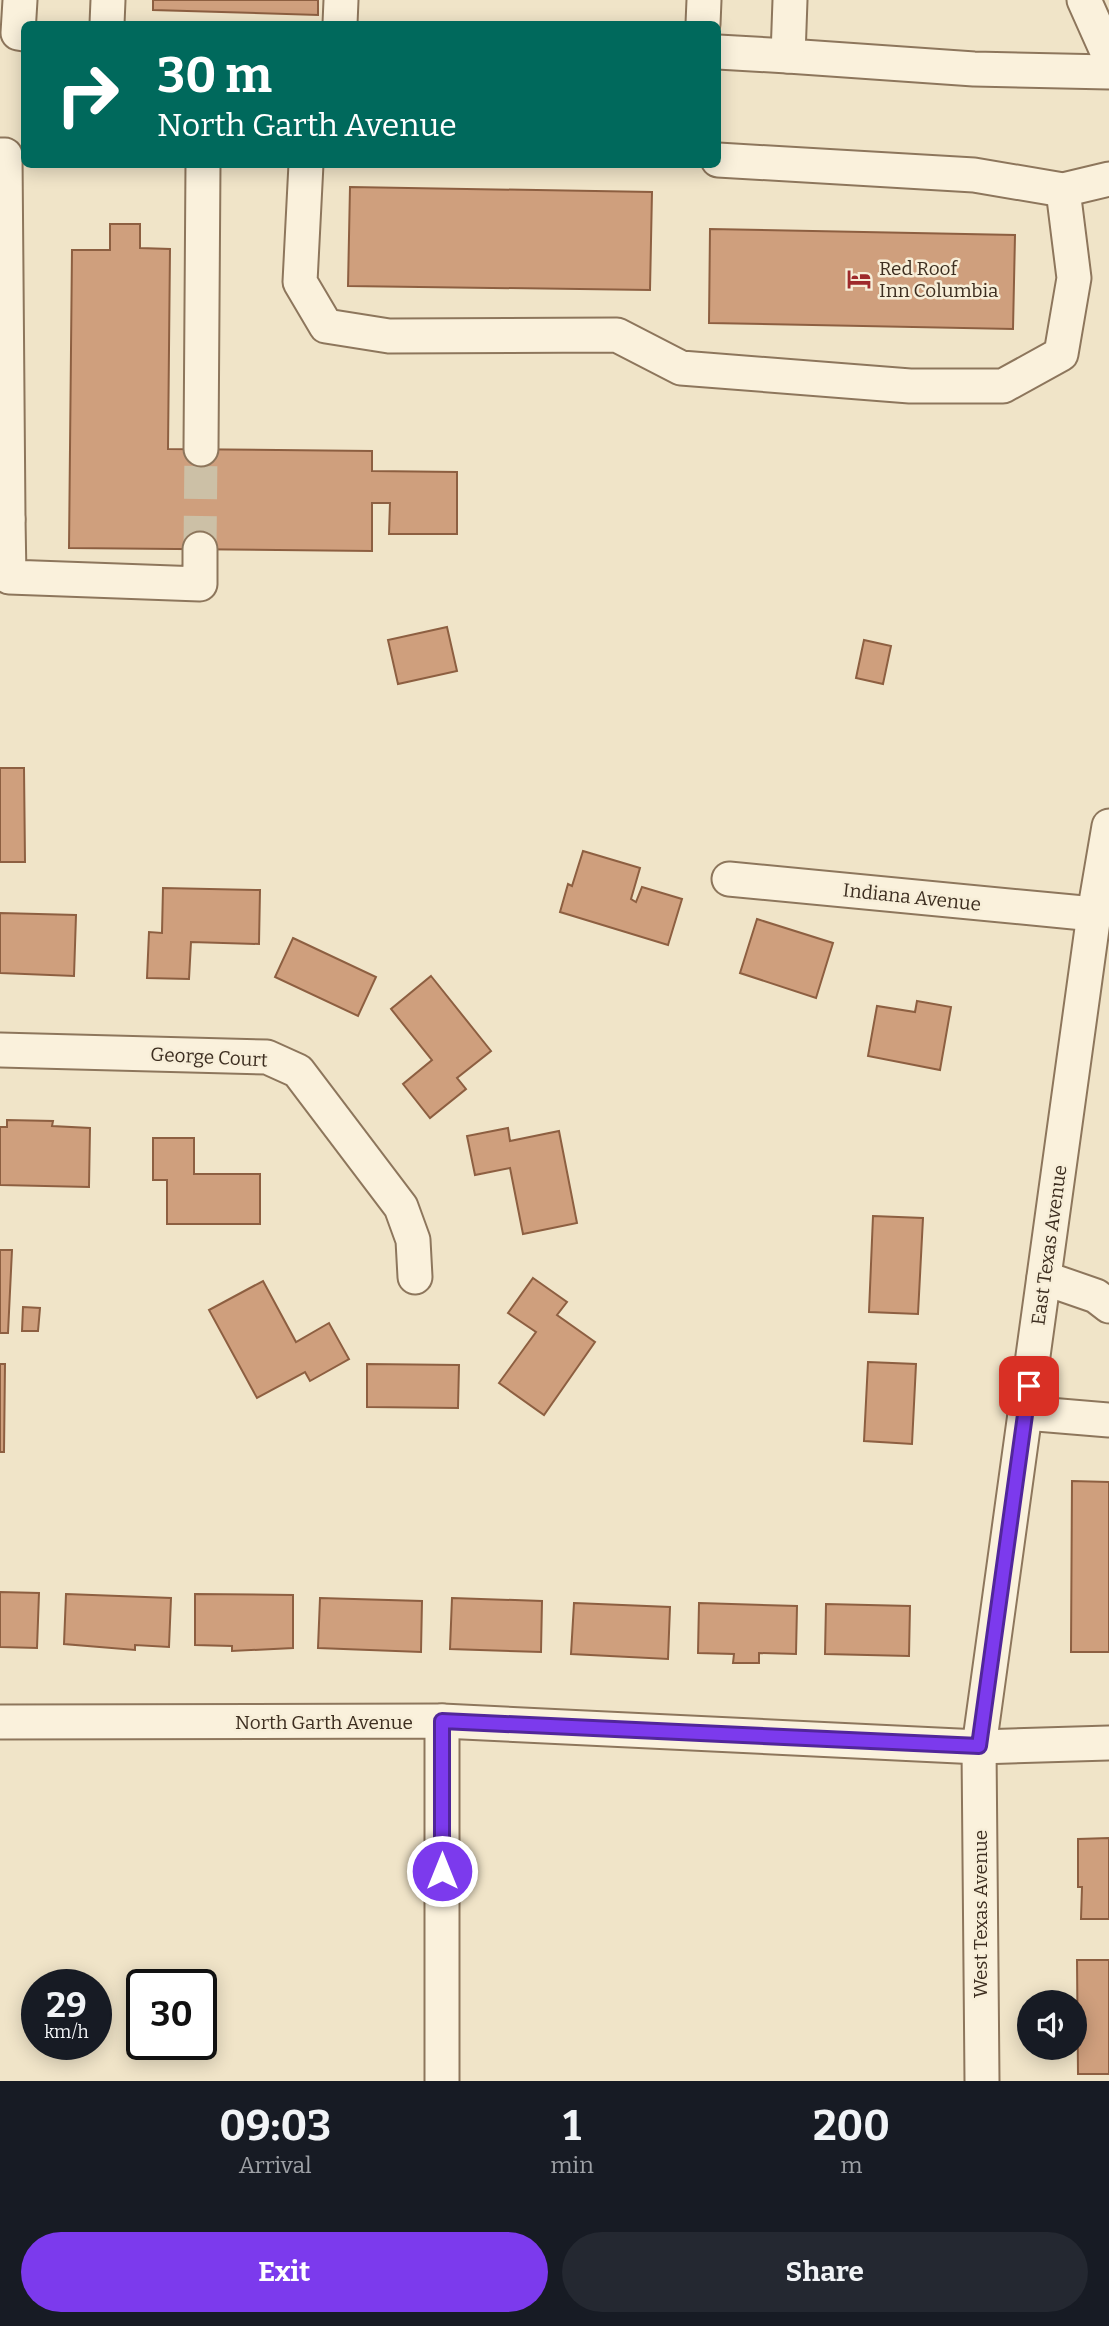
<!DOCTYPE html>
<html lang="en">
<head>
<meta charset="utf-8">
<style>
  body { margin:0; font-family:Bitter,serif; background:#242831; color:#f1f3f6; height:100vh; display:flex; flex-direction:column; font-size:26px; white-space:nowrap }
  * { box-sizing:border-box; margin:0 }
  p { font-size:23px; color:#9ea1a6 }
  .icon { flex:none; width:38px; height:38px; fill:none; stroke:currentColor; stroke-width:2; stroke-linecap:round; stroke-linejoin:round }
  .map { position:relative; height:2081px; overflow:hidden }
  .panel { display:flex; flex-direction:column; background:#171b24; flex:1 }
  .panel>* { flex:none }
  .hud { position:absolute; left:21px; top:21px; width:700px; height:147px; border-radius:10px; box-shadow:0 4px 18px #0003; background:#00695c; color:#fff; overflow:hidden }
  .controls { position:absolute; left:1017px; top:1990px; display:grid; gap:14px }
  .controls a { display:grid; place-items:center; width:70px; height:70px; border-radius:50%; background:#171b24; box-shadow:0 4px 18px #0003; font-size:35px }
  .speed { position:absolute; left:21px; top:1969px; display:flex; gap:14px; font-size:35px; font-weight:700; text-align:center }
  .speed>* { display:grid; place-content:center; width:91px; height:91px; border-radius:50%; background:#171b24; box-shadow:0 4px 18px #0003; line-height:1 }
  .speed small { font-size:18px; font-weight:400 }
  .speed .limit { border:4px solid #111; border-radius:10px; background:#fff; color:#111 }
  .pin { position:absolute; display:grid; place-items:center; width:60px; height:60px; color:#fff; margin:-30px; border-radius:14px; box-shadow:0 4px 10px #0006 }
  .me { position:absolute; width:77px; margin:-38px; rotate:0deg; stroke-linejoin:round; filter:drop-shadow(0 0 5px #0008) }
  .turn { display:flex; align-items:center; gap:24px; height:147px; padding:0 21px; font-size:32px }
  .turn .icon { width:91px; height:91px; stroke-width:2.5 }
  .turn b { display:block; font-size:49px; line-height:60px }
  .eta { display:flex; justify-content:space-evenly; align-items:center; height:119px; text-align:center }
  .eta b { font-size:42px; font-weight:700; line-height:49px }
  .action { display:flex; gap:14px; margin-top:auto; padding:14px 21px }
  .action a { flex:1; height:80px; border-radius:42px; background:#7c3aed; color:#fff; font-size:28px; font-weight:700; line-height:80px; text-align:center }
  .action a+a { background:#242831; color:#f1f3f6 }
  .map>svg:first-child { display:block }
  .building { fill:#cf9f7d; stroke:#8d5f41; stroke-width:2 }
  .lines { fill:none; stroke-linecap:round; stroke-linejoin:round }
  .minor-tunnel { stroke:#ccc0a6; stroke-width:33; stroke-dasharray:33 17; stroke-linecap:butt }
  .minor-casing { stroke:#8d765c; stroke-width:37 }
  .minor { stroke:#faf1dc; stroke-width:33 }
  .route-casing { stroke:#51269a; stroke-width:18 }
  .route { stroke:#7c3aed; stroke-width:12 }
  .labels { text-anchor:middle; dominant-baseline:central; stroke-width:5; stroke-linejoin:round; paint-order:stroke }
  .poi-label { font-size:19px; fill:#3d2e20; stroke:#f7eed8; text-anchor:start }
  .street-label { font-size:19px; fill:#3d2e20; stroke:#f7eed8 }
</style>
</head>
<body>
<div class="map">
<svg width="1109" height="2081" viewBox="0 0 1109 2081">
  <rect width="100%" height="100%" fill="#f0e4c8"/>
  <g class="building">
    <path d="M153 0H318V15L153 10Z"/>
    <path d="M350 187 652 192 650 290 348 286Z"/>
    <path d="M110 224H140V248L170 249 168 449 372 451V471L457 472V534H389L390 503H372V551L69 548 72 250H110Z"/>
    <path d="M710 229 1015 235 1013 329 709 323Z"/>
    <path d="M447 627 457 671 398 684 388 640Z"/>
    <path d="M864 640 891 646 883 684 856 678Z"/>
    <path d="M0 768H24L25 862H0Z"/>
    <path d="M583 851 640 868 631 899 636 902 642 887 682 899 668 945 560 912 568 884 572 886Z"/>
    <path d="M163 888 260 890 259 944 191 942 189 979 147 978 149 932 162 933Z"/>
    <path d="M0 913 76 915 74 976 0 973Z"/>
    <path d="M757 919 833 943 816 998 740 973Z"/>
    <path d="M293 938 376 977 358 1016 275 977Z"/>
    <path d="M431 976 491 1051 457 1078 466 1089 430 1118 403 1084 432 1060 391 1009Z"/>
    <path d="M917 1001 951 1007 940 1070 868 1056 877 1006 915 1012Z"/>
    <path d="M7 1120 53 1121 52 1126 90 1128 89 1187 0 1185V1127H7Z"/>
    <path d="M508 1128 510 1141 559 1131 577 1223 523 1234 510 1168 475 1175 467 1136Z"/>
    <path d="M153 1138H194V1174H260V1224H167V1180H153Z"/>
    <path d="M873 1216 923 1218 918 1314 869 1312Z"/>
    <path d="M0 1250H12L8 1333H0Z"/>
    <path d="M533 1278 567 1302 557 1315 595 1342 544 1415 499 1383 536 1332 508 1313Z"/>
    <path d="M263 1281 296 1342 329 1323 349 1359 310 1381 305 1372 257 1398 209 1310Z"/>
    <path d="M23 1307 40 1308 38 1331H22Z"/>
    <path d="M868 1362 916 1364 912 1444 864 1441Z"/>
    <path d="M0 1364H5L4 1452H0Z"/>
    <path d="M367 1364 459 1365 458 1408 367 1407Z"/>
    <path d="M1072 1481 1109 1482V1652H1071Z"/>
    <path d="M0 1592 39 1593 37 1648 0 1647Z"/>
    <path d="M66 1594 171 1598 169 1647 135 1645V1650L64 1644Z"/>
    <path d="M195 1594 293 1595V1648L232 1651V1646L195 1645Z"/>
    <path d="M320 1598 422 1601 421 1652 318 1648Z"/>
    <path d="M452 1598 542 1601 541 1652 450 1649Z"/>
    <path d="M574 1603 670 1607 668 1659 571 1654Z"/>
    <path d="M699 1603 797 1606 796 1654 759 1653V1663H733L734 1654 698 1653Z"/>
    <path d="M826 1604 910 1606 909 1656 825 1654Z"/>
    <path d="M1109 1838V1919H1081L1082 1887H1078V1839Z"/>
    <path d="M1077 1960H1109V2074H1078Z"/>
  </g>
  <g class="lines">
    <path class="minor-tunnel" d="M200 549 201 449"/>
    <g class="minor-casing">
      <g id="minor">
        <path d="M20 0 18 33 24 34"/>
        <path d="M790 0 788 56 974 69 1109 72"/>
        <path d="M1084 0 1109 56"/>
        <path d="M107 24 108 0"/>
        <path d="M340 24 341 0"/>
        <path d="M703 24 704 0"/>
        <path d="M718 52 788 56"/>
        <path d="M0 155H5L8 519H0"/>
        <path d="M718 160 974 175 1063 190 1109 179"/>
        <path d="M306 164 300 282 326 326 389 336 617 335 681 368 910 386H1003L1061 354 1074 278 1063 190"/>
        <path d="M201 449 203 164"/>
        <path d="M8 519 9 577 200 584V549"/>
        <path d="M729 879 1094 914"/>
        <path d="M0 1050 267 1057 298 1071 401 1207 413 1240 415 1277"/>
        <path d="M1044 1278 1096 1296 1109 1306"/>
        <path d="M1025 1413 1109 1420"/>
        <path d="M442 1721V2081"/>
        <path d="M0 1722 442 1721 979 1747 1109 1743"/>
        <path d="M982 2081 979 1747 1094 914 1109 826"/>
      </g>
    </g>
    <use href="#minor" class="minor"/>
  </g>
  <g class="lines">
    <g class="route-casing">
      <path id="route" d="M442 1871V1721L979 1746 1029 1386"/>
    </g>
    <use href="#route" class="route"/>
  </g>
  <defs>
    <g id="hotel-bare" transform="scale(1.89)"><path d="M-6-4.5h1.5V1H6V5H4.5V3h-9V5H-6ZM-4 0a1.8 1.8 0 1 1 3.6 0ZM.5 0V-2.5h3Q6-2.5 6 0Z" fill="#9e2a2b" stroke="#f7eed8" stroke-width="2.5" paint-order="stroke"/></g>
  </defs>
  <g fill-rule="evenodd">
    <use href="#hotel-bare" x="859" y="279"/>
  </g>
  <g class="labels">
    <g class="poi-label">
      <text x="879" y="268">Red Roof<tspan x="879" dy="22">Inn Columbia</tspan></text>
    </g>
    <g class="street-label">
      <text transform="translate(912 897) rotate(6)">Indiana Avenue</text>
      <text transform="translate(209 1057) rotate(3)">George Court</text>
      <text transform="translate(1049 1245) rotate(-82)">East Texas Avenue</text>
      <text x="324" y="1722">North Garth Avenue</text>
      <text transform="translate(980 1914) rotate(-90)">West Texas Avenue</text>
    </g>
  </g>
</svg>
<div class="controls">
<a><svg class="icon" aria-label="sound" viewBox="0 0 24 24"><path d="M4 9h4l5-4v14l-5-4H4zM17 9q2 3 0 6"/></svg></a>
</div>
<div class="speed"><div>29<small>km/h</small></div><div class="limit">30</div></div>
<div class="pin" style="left:1029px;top:1386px;background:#d93025"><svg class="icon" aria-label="arrive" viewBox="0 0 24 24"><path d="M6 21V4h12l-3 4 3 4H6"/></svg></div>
<svg class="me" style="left:442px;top:1871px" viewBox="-20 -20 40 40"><circle r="17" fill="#7c3aed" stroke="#fff" stroke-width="3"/><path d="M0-11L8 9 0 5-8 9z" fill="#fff"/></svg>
<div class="hud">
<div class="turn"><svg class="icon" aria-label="right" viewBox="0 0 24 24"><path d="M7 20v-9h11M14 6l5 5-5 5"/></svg><div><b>30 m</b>North Garth Avenue</div></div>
</div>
</div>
<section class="panel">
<div class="eta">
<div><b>09:03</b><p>Arrival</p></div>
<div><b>1</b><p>min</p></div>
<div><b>200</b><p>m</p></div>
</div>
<div class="action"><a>Exit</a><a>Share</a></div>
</section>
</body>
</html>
